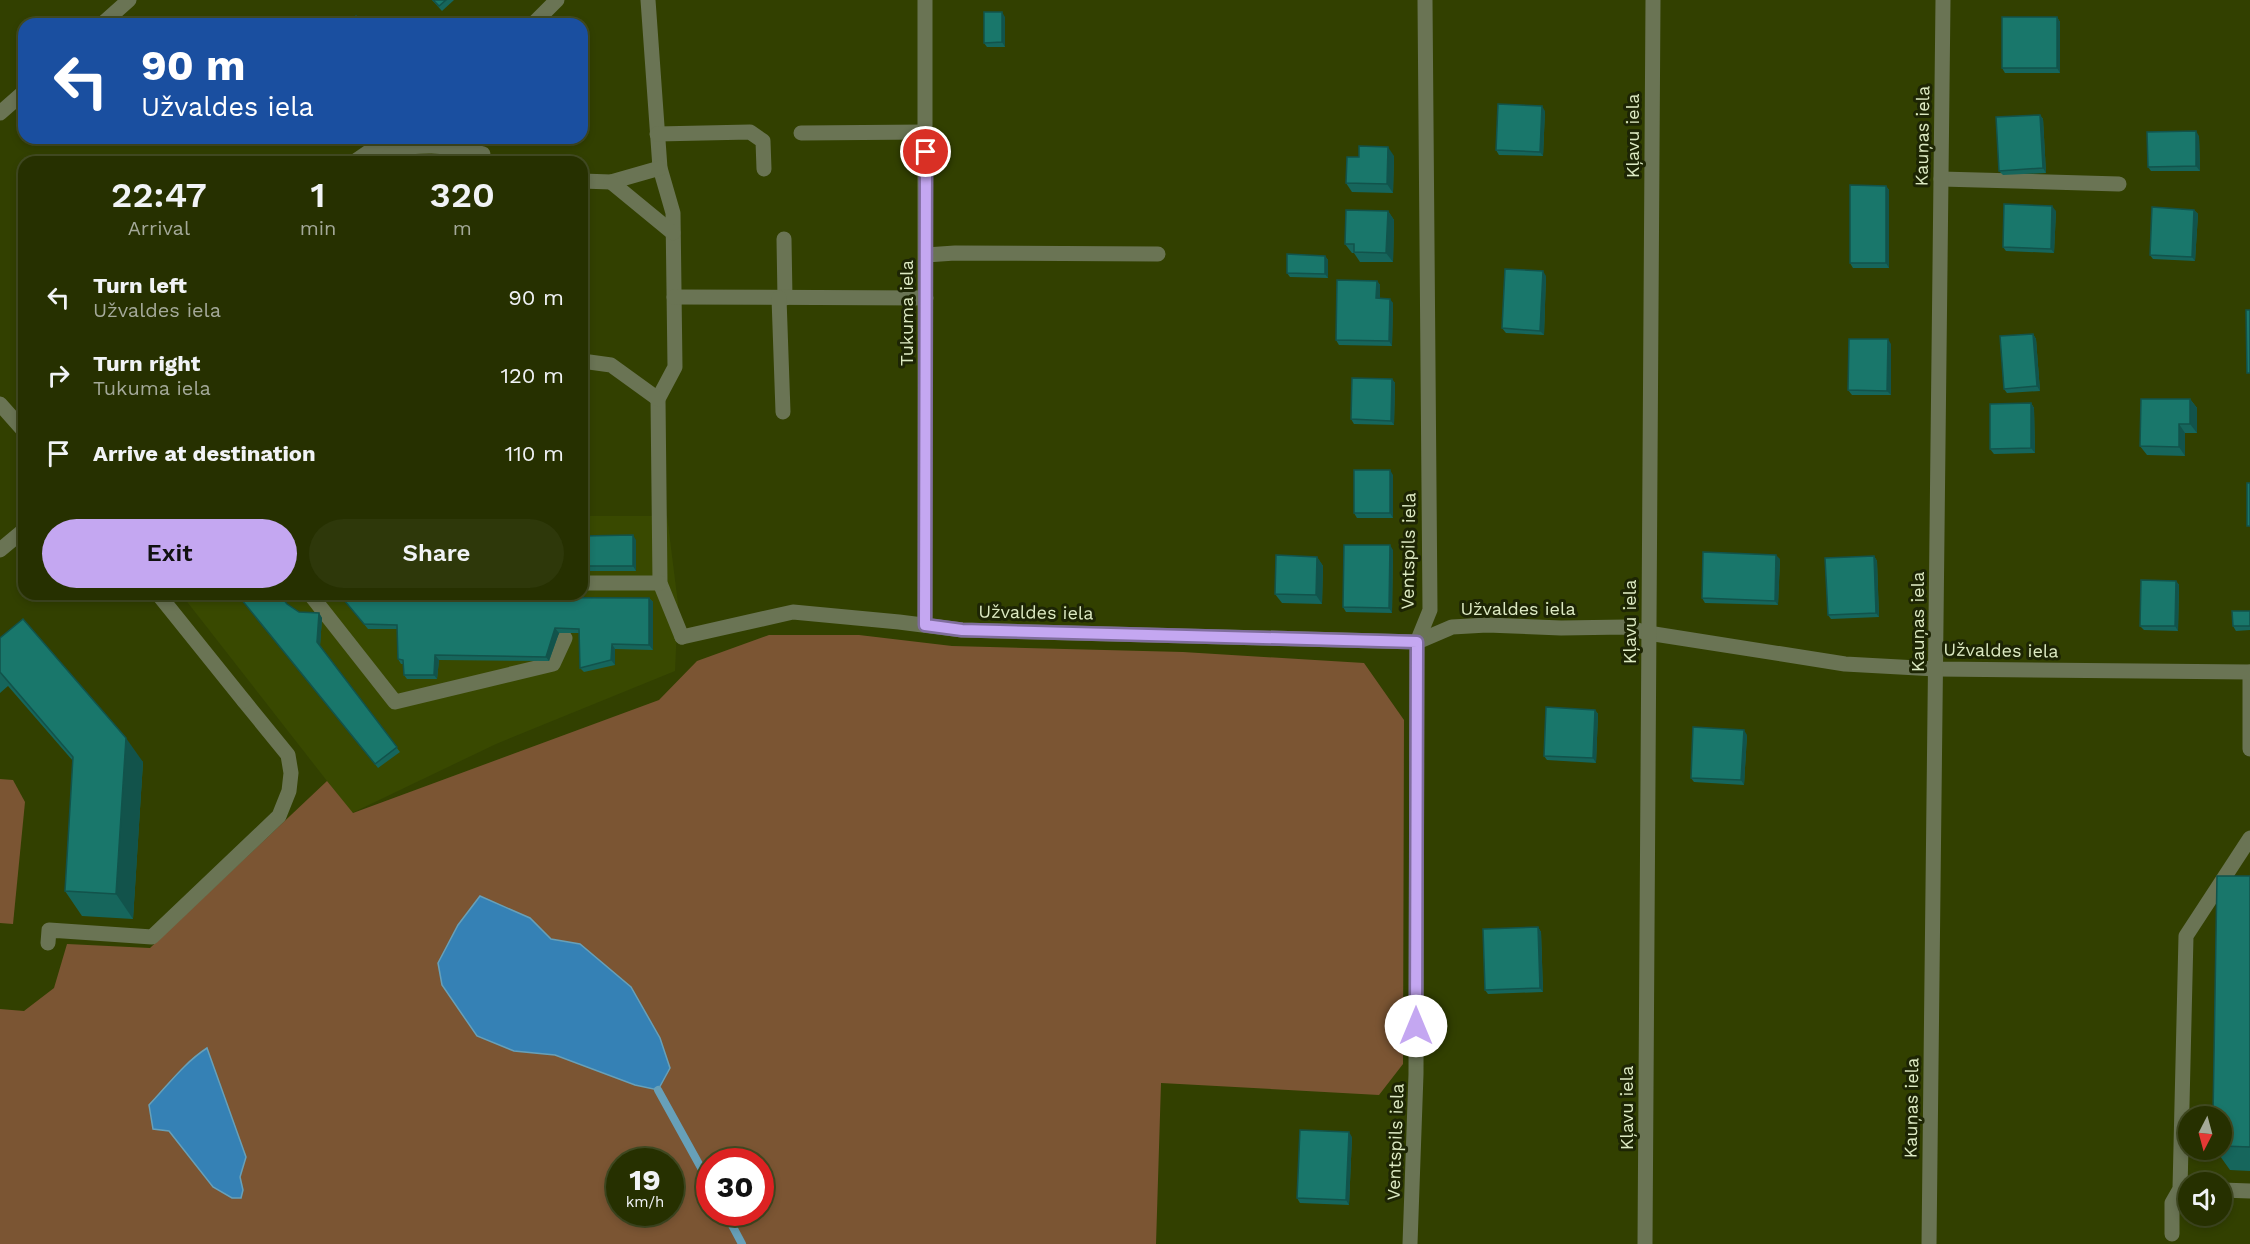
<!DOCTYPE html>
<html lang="en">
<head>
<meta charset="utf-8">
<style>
  body { margin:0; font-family:"Work Sans",sans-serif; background:#2e380a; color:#f1f3f6; height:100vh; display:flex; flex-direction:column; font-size:22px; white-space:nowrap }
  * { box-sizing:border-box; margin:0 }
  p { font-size:20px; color:#a4a999 }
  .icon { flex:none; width:33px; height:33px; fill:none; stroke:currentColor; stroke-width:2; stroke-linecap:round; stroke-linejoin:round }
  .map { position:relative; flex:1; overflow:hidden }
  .panel { position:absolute; left:18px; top:156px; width:570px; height:444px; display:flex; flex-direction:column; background:#263000; border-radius:18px; box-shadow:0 3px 9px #0003,0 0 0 2px #424b22 }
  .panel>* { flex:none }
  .top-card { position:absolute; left:18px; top:18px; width:570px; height:126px; border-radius:18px; box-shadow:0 3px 9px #0003,0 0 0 2px #424b22; background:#1a4fa0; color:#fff; overflow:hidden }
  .needle { width:39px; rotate:186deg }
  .fabs { position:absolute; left:2178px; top:1106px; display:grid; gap:12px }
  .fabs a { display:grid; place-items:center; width:54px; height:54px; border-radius:50%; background:#263000; box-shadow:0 3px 9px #0003,0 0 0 2px #424b22; font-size:30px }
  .speed { position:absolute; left:606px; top:1148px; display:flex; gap:12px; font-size:30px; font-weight:700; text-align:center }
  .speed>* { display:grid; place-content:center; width:78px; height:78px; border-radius:50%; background:#263000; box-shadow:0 3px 9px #0003,0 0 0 2px #424b22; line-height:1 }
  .speed small { font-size:15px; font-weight:400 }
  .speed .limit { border:9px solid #d22; background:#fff; color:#111 }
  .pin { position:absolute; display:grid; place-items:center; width:51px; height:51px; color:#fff; margin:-26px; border:3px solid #fff; border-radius:50%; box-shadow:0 2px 6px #0007 }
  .me { position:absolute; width:66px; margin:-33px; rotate:0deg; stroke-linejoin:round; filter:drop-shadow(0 0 4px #0008) }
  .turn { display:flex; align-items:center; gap:21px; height:126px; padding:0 24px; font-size:27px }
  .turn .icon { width:78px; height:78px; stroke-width:2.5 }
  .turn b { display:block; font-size:42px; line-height:51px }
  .eta { display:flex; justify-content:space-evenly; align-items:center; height:102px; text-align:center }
  .eta b { font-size:36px; font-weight:600; line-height:42px }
  .primary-button { display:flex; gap:12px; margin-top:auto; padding:12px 24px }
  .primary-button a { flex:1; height:69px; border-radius:36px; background:#c4a7f1; color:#111; font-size:24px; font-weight:600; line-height:69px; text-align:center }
  .primary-button a+a { background:#2e380a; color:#f1f3f6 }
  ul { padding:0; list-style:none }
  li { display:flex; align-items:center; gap:18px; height:78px; padding:0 24px }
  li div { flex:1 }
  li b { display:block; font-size:22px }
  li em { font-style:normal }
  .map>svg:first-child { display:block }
  .built { fill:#394900 }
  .green { fill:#7b5533; fill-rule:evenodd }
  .water { fill:#3581b5; stroke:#67a0b9; stroke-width:1.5 }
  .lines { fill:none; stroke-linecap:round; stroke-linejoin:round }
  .stream { stroke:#67a0b9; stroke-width:8 }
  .service { stroke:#6a7454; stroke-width:15 }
  .minor { stroke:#6a7454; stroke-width:15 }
  .tertiary { stroke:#6a7454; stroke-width:15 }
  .wall { fill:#16665c }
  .shaded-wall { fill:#12534b }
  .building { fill:#19776b; stroke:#12534b; stroke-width:1.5 }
  .route-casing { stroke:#7f6d9d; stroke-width:15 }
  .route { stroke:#c4a7f1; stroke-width:10 }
  .labels { text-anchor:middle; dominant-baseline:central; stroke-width:6; stroke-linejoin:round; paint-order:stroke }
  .street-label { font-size:18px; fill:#ddeac3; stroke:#1d2504 }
</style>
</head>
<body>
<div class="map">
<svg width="2250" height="1244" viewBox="0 0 2250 1244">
  <rect width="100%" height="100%" fill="#324000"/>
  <path class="built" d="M582 516H667L678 604 675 671 496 744 352 813 181 594H582Z"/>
  <g class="green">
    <path d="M769 635H859L952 646 1183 652 1364 663 1404 720 1403 1064 1379 1095 1161 1083 1156 1244H0V1009L24 1011 54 988 67 944 150 948 327 781 353 813 659 700 697 661ZM620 1161H670V1212H620ZM710 1161H760V1212H710Z"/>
    <path d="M0 779 13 780 25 802 13 924 0 923Z"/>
  </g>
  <g class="water">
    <path d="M480 896 530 918 551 939 580 944 631 987 660 1038 670 1068 658 1090 635 1085 555 1055 514 1051 477 1036 442 985 438 963 458 925Z"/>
    <path d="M207 1048 246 1157 240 1177 243 1190 241 1198H232L213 1187 169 1131 153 1129 149 1105C168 1085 184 1063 207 1048Z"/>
  </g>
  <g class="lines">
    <g class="stream">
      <path d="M658 1090 710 1184"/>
      <path d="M725 1212 742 1244"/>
    </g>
    <g class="service">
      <path d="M648 0 660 168 673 213 675 367 658 399 660 583 682 637"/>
      <path d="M801 133 925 132"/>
      <path d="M657 134 750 132 763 141 764 169"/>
      <path d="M373 150C414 146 442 142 483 154"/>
      <path d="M582 181 611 182 660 168"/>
      <path d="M611 182 673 233"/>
      <path d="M784 239 785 298"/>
      <path d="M926 255 955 253 1158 254"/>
      <path d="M674 297 926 298"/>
      <path d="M779 298 783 412"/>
      <path d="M582 361 611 365 658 399"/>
      <path d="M0 550 24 530"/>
      <path d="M582 583H660"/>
      <path d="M310 594 395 702 553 664 565 638"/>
      <path d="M2250 672V749"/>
      <path d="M48 943 49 930 152 937 279 816 289 791 291 773 288 755 244 701"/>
      <path d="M2222 1190 2250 1191"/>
      <path d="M2172 1234V1203L2180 1189 2186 936 2250 838"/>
    </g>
    <g class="minor">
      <path d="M102 24 129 0"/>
      <path d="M533 24 557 0"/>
      <path d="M0 113 24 92"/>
      <path d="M354 162 389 138"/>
      <path d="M1941 179 2119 184"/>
      <path d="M0 404 24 431"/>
      <path d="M158 594 244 701"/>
      <path d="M925 625V0"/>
      <path d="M682 637 793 612 899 622 962 630 1417 642 1452 627 1487 625 1561 628 1626 627 1648 633 1845 664 1936 669 2250 672"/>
      <path d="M1410 1244 1416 1074 1417 642 1430 610 1425 0"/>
      <path d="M1645 1244 1653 0"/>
    </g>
    <path class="tertiary" d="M1929 1244 1943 0"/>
  </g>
  <g class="wall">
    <path d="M432 0H454L442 11Z"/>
    <path d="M1005 17V47H987L984 43Z"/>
    <path d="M2057 17 2060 22V73H2005L2002 68Z"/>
    <path d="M1545 111 1543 156 1499 155 1496 150Z"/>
    <path d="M2040 115 2043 119 2046 173 2003 175 1999 171Z"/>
    <path d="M2199 136 2200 171H2151L2148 167Z"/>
    <path d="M1394 156 1393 193 1352 192 1346 183Z"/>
    <path d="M1886 186 1889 190V268H1853L1850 263Z"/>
    <path d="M2194 210 2198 214 2195 261 2153 259 2150 255Z"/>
    <path d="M1388 211 1394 220 1393 262H1360L1354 253H1352L1345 244Z"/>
    <path d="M2056 211 2054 253 2006 251 2003 247Z"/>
    <path d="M1325 256 1328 260V278L1290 277 1287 273Z"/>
    <path d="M1546 276 1544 335 1506 333 1502 328Z"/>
    <path d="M1377 281 1380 285V298L1393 303 1392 346 1339 345 1336 340Z"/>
    <path d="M2033 334 2036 339 2040 391 2007 393 2004 389Z"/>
    <path d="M1891 344V395H1852L1848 390Z"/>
    <path d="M1392 379 1395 383 1394 425 1354 424 1351 419Z"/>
    <path d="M2190 399 2197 408V433H2185V456L2147 455 2140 446Z"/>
    <path d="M2031 403 2034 408 2035 453 1994 454 1990 449Z"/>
    <path d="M1393 475V518H1357L1354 513Z"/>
    <path d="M582 536 636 540V571H582Z"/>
    <path d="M1393 550 1392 613 1346 612 1343 607Z"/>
    <path d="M1874 556 1877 561 1879 617 1831 619 1828 615Z"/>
    <path d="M1317 557 1323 566 1322 604 1282 603 1275 594Z"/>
    <path d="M1780 559 1778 605 1705 603 1702 598Z"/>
    <path d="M2176 581 2179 585 2178 631 2144 630 2140 626Z"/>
    <path d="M237 594 287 604 299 612 319 613 322 618 320 646 400 752 378 768Z"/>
    <path d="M339 594 421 597 649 598 653 602V650L615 649V665L584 672 580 668 579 633H559L549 661 439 660 437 679H407L404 675 403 664H401L398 659 397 629H368Z"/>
    <path d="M2250 611V630L2236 631 2233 626Z"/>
    <path d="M0 638 143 762 133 919 82 916 65 891 73 761 8 686 0 693Z"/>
    <path d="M1595 710 1598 714 1596 763 1547 760 1544 756Z"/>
    <path d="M1747 735 1744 785 1694 782 1691 778Z"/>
    <path d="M2250 876V1171L2230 1170 2215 1149H2222V1116Z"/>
    <path d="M1538 927 1541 932 1543 992 1488 994 1485 990Z"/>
    <path d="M1352 1137 1349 1205 1300 1203 1297 1198Z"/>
  </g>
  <g class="shaded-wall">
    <path d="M1002 12 1005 17V47L1002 42Z"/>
    <path d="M2057 17 2060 22V73L2057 68Z"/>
    <path d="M1542 106 1545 111 1543 156 1540 152Z"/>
    <path d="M2040 115 2043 119 2046 173 2043 168Z"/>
    <path d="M2196 131 2199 136 2200 171 2196 166Z"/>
    <path d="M1388 147 1394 156 1393 193 1387 184Z"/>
    <path d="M1886 186 1889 190V268L1886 263Z"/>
    <path d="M2052 206 2056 211 2054 253 2051 249Z"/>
    <path d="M2194 210 2198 214 2195 261 2192 257Z"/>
    <path d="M1388 211 1394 220 1393 262 1386 253Z"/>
    <path d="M1325 256 1328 260V278L1325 274Z"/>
    <path d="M1543 271 1546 276 1544 335 1540 331Z"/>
    <path d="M1377 281 1380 285V303L1376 298Z"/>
    <path d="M1390 299 1393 303 1392 346 1389 341Z"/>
    <path d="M2033 334 2036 339 2040 391 2037 386Z"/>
    <path d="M1888 339 1891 344V395L1887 391Z"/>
    <path d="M1392 379 1395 383 1394 425 1391 421Z"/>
    <path d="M2190 399 2197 408V433L2190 424Z"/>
    <path d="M2031 403 2034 408 2035 453 2031 448Z"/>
    <path d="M2179 424 2185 433V456L2179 447Z"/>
    <path d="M1390 470 1393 475V518L1390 513Z"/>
    <path d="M633 535 636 540V571L633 566Z"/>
    <path d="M1390 545 1393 550 1392 613 1389 608Z"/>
    <path d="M1776 555 1780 559 1778 605 1775 601Z"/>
    <path d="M1874 556 1877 561 1879 617 1876 613Z"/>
    <path d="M1317 557 1323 566 1322 604 1316 595Z"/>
    <path d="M2176 581 2179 585 2178 631 2175 626Z"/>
    <path d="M649 598 653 602V650L649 645Z"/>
    <path d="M319 613 322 618 320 646 317 642Z"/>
    <path d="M555 628 559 633 549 661 546 657Z"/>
    <path d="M612 644 615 649V665L611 660Z"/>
    <path d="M435 655 439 660 437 679 434 675Z"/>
    <path d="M1595 710 1598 714 1596 763 1593 758Z"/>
    <path d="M1744 730 1747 735 1744 785 1741 780Z"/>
    <path d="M126 738 143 762 133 919 116 894Z"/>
    <path d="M1538 927 1541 932 1543 992 1540 988Z"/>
    <path d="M1349 1132 1352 1137 1349 1205 1346 1200Z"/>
  </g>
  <g class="building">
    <path d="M433 0H446L439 6Z"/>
    <path d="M984 12H1002V42L984 43Z"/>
    <path d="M356 16 363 24H346Z"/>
    <rect x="2002" y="17" width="55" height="51"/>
    <path d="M1498 104 1542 106 1540 152 1496 150Z"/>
    <path d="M2040 115 2043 168 1999 171 1996 117Z"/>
    <path d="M2196 131V166L2148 167 2147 132Z"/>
    <path d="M1359 146 1388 147 1387 184 1346 183 1347 157H1359Z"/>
    <path d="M1850 185 1886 186V263H1850Z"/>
    <path d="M2004 204 2052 206 2051 249 2003 247Z"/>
    <path d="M2152 207 2194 210 2192 257 2150 255Z"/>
    <path d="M1346 210 1388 211 1386 253 1354 252V244H1345Z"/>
    <path d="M1287 254 1325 256V274L1287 273Z"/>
    <path d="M1505 269 1543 271 1540 331 1502 328Z"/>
    <path d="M1337 280 1377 281 1376 298 1390 299 1389 341 1336 340Z"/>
    <path d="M2246 310H2250V373H2247Z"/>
    <path d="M2033 334 2037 386 2004 389 2000 336Z"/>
    <path d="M1849 339H1888L1887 391 1848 390Z"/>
    <path d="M1352 378 1392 379 1391 421 1351 419Z"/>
    <path d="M2141 399H2190V424H2179V447L2140 446Z"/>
    <path d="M2031 403V448L1990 449V404Z"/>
    <rect x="1354" y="470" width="36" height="43"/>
    <rect x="2247" y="483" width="3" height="43"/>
    <path d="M633 535V566H582V536Z"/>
    <path d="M1344 545H1390L1389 608 1343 607Z"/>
    <path d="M1703 552 1776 555 1775 601 1702 598Z"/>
    <path d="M1276 555 1317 557 1316 595 1275 594Z"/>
    <path d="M1874 556 1876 613 1828 615 1825 558Z"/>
    <path d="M2141 580 2176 581 2175 626H2140Z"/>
    <path d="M237 594H279L287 604 299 612 319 613 317 642 397 747 375 764Z"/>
    <path d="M339 594H417L421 597 649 598V645L612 644 611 660 580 668 579 629 555 628 546 657 435 655 434 675H404L403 660 398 659 397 625 364 624Z"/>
    <path d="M2232 611H2250V626H2233Z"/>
    <path d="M23 619 126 738 116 894 65 891 73 757 0 672V638Z"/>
    <path d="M1546 707 1595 710 1593 758 1544 756Z"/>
    <path d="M1693 727 1744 730 1741 780 1691 778Z"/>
    <path d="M2217 876H2250V1147L2222 1146V1116H2213Z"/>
    <path d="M1538 927 1540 988 1485 990 1483 929Z"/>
    <path d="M1300 1130 1349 1132 1346 1200 1297 1198Z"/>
  </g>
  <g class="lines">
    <g class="route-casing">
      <path id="route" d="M926 152 925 625 962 630 1417 642 1416 1026"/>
    </g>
    <use href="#route" class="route"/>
  </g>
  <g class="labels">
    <g class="street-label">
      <text transform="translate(1632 136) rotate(-90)">Kļavu iela</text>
      <text transform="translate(1922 136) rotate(-89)">Kauņas iela</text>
      <text transform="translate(906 313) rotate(-90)">Tukuma iela</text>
      <text transform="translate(1408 551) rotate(-89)">Ventspils iela</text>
      <text x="1518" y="608">Užvaldes iela</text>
      <text transform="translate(1036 612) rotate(1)">Užvaldes iela</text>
      <text transform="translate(1629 622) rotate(-90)">Kļavu iela</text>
      <text transform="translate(1917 622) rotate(-90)">Kauņas iela</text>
      <text transform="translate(2001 650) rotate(1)">Užvaldes iela</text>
      <text transform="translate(1626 1108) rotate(-90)">Kļavu iela</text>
      <text transform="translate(1911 1108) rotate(-89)">Kauņas iela</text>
      <text transform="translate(1395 1142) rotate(-88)">Ventspils iela</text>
    </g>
  </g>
</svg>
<div class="fabs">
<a><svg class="needle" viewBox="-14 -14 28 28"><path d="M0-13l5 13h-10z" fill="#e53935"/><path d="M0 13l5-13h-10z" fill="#a4a999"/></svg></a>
<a><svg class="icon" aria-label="sound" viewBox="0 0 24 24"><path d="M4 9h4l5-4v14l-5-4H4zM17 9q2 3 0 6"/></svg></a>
</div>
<div class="speed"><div>19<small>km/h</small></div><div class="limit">30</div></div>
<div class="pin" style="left:926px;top:152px;background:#d93025"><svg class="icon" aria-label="arrive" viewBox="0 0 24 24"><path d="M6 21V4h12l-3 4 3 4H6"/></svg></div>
<svg class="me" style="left:1416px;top:1026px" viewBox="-20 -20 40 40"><circle r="19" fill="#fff"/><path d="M0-13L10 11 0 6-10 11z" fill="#c4a7f1"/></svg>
<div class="top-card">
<div class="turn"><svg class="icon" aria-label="left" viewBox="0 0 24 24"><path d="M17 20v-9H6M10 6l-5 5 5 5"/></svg><div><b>90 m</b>Užvaldes iela</div></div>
</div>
<section class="panel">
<div class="eta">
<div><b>22:47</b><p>Arrival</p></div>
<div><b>1</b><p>min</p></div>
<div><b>320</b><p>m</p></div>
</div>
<ul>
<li><svg class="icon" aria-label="left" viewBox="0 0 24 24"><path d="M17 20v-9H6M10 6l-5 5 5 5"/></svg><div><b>Turn left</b><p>Užvaldes iela</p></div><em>90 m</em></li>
<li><svg class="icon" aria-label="right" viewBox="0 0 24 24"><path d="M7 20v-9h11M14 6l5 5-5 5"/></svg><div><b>Turn right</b><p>Tukuma iela</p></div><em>120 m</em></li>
<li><svg class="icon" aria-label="arrive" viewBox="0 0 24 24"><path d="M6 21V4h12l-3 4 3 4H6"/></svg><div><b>Arrive at destination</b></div><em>110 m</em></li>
</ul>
<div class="primary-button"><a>Exit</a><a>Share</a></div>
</section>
</div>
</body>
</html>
